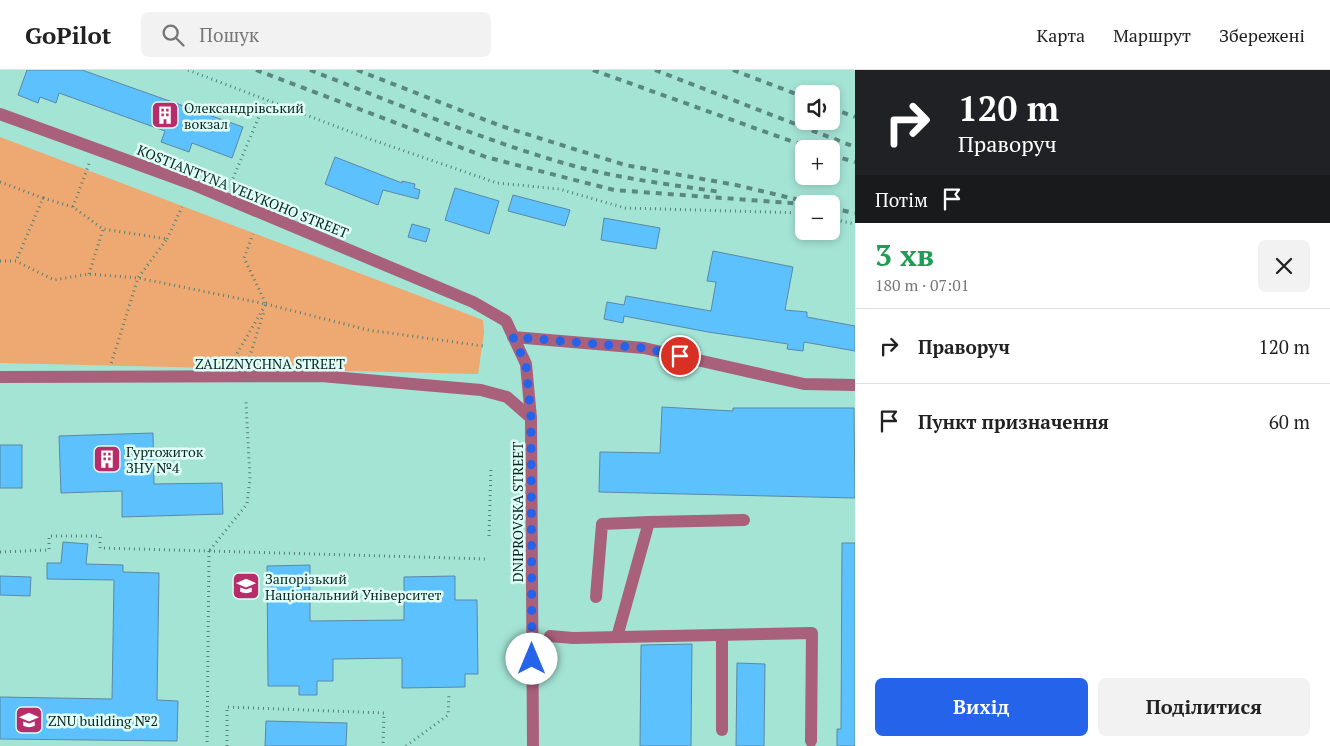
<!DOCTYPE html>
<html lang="uk">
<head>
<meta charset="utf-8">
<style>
  body { margin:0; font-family:"PT Serif",serif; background:#f2f2f2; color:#222; height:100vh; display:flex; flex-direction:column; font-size:19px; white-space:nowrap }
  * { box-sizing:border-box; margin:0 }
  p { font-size:16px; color:#767676 }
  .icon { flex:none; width:28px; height:28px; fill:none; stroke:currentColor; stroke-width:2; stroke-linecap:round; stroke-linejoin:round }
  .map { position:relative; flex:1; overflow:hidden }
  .panel { display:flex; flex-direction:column; background:#fff; width:475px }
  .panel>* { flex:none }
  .top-card { background:#202124; color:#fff; overflow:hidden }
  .fabs { position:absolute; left:795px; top:15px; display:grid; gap:10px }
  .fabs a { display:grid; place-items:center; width:45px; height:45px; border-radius:8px; background:#fff; box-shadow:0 2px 8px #0003; font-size:25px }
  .pin { position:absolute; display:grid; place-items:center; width:42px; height:42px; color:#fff; margin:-21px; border:2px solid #fff; border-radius:50%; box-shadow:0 1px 5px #0007 }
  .me { position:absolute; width:55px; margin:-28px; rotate:0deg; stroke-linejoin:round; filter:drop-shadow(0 0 4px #0008) }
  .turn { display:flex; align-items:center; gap:18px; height:105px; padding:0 20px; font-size:22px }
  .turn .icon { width:65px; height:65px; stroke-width:2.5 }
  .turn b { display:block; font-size:35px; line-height:42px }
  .then { display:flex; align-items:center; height:48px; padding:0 20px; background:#0003; gap:10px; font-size:19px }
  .round { display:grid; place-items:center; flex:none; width:52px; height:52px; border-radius:8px; background:#f2f2f2 }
  .overview { display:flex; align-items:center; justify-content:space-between; height:85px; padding:0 20px }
  h1 { font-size:30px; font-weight:800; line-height:38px; color:#1e9e55 }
  .cta { display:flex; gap:10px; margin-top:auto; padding:10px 20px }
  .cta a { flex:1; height:58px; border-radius:8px; background:#2563eb; color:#fff; font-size:20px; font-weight:800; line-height:58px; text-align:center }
  .cta a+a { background:#f2f2f2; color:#222 }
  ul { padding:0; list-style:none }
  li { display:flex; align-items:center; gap:15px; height:75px; padding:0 20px; border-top:1px solid #e0e0e0 }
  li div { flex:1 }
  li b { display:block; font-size:19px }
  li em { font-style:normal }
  header { display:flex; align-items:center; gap:30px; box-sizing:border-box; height:70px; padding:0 25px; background:#fff; border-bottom:1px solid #e0e0e0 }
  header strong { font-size:24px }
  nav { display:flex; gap:28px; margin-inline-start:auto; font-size:18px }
  .search { width:350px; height:45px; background:#f2f2f2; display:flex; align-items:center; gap:12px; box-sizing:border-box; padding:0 18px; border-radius:8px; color:#767676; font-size:19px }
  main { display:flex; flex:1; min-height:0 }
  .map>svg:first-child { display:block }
  .green { fill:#eea871 }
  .building { fill:#5dc1fe; stroke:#5b88a6 }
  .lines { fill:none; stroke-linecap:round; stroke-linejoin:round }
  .path { stroke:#558177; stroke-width:3; stroke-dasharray:1 4; stroke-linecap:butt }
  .minor { stroke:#a9607a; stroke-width:12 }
  .rail { stroke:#5b887e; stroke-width:4; stroke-dasharray:6 6; stroke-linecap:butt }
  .route { stroke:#2563eb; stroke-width:9; stroke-dasharray:0 16.2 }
  .labels { text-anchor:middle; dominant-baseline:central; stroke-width:5; stroke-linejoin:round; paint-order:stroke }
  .poi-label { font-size:14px; fill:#0b2520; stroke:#dffef6; text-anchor:start }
  .street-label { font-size:14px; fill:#0b2520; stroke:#dffef6 }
</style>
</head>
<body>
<header>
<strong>GoPilot</strong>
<div class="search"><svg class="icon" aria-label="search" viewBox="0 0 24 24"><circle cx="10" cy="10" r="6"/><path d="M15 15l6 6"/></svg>Пошук</div>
<nav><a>Карта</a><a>Маршрут</a><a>Збережені</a></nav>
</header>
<main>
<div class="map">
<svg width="855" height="676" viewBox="0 0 855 676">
  <rect width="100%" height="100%" fill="#a4e4d5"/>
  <path class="green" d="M0 67 483 250 484 263 478 304 0 293Z"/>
  <g class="building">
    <path d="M27 0H82L243 57 232 88 192 73 189 82 161 72 165 61 59 23 56 33 40 27 38 33 18 25Z"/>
    <path d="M335 87 402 113V111L415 114 414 118 420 120 418 129 383 120 378 135 325 114Z"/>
    <path d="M455 118 499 131 489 164 445 150Z"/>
    <path d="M513 125 570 140 565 156 508 141Z"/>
    <path d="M604 148 660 158 656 179 601 170Z"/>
    <path d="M412 154 430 159 426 172 408 167Z"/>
    <path d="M713 181 793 197 785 240 807 242V247L855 256V281L804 272 803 281 787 279 788 274 708 262 624 246 623 253 604 249 607 232 624 235 626 226 711 241 716 212 707 211Z"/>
    <path d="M662 337 733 341V338H854L855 428 599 422 600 382 660 383Z"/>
    <path d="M153 363 154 414 222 413 223 444 122 447V421L61 423 59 366Z"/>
    <rect x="0" y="375" width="22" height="43"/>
    <path d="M63 472 88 474 86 494 123 495V502L159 503 157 630 178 631 177 671 0 669V627L112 629 114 510 47 509V493H61Z"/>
    <path d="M842 473H855V676H837V659H841Z"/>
    <path d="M310 495V551L404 550V507L455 506V530H477L478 604H465V617L402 618V588L333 589V611H317V625H299V616H268L267 496Z"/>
    <path d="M0 506 31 507 30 526 0 525Z"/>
    <path d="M692 574 691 676H640L641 575Z"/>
    <path d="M737 593 765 594 764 676H736Z"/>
    <path d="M266 651 347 653 346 676H265Z"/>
  </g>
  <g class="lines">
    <g class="path">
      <path d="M188 0 364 67 497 113 559 119 625 138 804 143"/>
      <path d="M0 112 43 128 16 191"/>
      <path d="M231 113 266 30"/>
      <path d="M43 128 73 137 103 159 167 169 138 208 111 294"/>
      <path d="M73 137 90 91"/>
      <path d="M831 149 855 154"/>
      <path d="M167 169 182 137"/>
      <path d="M0 191H16L54 210 89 204 138 208 266 234 244 188 253 164"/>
      <path d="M89 204 103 159"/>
      <path d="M266 234 368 260 483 276"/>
      <path d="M232 292 266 234"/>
      <path d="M248 292 264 241"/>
      <path d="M489 466 491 396"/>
      <path d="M210 480 247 434 250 409 246 332"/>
      <path d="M209 481 488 489"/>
      <path d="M0 482 49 480V466H100V478L209 481 207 676"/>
      <path d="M227 676V637L384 643 383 676"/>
      <path d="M406 676 448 645 449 623"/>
    </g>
    <g class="minor">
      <path d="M0 44 192 114 473 232 506 251 526 294 531 348 533 676"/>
      <path d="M513 267 644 278 804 314 855 315"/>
      <path d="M0 307 321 306 481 320 507 327 531 348"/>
      <path d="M649 452 744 450"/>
      <path d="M596 527 602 454 649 452 617 567"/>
      <path d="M550 566 573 568 812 563 811 671"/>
      <path d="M722 660V565"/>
    </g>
    <g class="rail">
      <path d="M256 0 486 87 559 106 614 120 804 134"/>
      <path d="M310 0C392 32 475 67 560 92 613 108 667 114 721 122"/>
      <path d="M357 0 501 56 625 95 736 115 816 134"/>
      <path d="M593 0 813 79"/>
      <path d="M655 0 855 77"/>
      <path d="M733 0 804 27"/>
      <path d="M831 38 855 47"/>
      <path d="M831 85 855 92"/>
      <path d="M831 138 855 143"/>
    </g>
  </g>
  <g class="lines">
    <path class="route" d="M532 589 531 348 526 294 513 267 644 278 680 286"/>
  </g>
  <defs>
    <g id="building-square" transform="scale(1.4375)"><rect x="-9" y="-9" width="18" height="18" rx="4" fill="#b62d6a" stroke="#dffef6"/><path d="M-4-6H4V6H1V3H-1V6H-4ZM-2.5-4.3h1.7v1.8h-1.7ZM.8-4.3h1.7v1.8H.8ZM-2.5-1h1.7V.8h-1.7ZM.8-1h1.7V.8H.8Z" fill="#fff"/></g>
    <g id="university-square" transform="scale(1.4375)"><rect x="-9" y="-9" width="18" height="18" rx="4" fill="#b62d6a" stroke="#dffef6"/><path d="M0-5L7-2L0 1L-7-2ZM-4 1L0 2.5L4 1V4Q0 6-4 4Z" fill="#fff"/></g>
  </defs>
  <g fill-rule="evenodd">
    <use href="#building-square" x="165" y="45"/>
    <use href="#building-square" x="107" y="389"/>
    <use href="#university-square" x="246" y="516"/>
    <use href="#university-square" x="29" y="650"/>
  </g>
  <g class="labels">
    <g class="poi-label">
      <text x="184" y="37">Олександрівський<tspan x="184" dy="16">вокзал</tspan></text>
      <text x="126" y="381">Гуртожиток<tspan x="126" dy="16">ЗНУ №4</tspan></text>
      <text x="265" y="508">Запорізький<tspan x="265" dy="16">Національний Університет</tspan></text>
      <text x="48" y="650">ZNU building №2</text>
    </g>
    <g class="street-label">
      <text transform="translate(243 121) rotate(22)">KOSTIANTYNA VELYKOHO STREET</text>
      <text x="270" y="293">ZALIZNYCHNA STREET</text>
      <text transform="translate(517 442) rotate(-90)">DNIPROVSKA STREET</text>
    </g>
  </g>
</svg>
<div class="fabs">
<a><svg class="icon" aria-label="sound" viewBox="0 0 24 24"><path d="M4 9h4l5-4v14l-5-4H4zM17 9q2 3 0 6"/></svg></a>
<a>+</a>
<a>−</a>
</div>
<div class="pin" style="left:680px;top:286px;background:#d93025"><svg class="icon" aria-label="arrive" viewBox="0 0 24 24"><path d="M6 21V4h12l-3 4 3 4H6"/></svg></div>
<svg class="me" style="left:532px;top:589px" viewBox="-20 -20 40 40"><circle r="19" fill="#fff"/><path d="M0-13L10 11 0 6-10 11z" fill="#2563eb"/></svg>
</div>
<section class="panel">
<div class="top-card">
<div class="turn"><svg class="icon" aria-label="right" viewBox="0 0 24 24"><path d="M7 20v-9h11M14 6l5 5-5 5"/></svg><div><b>120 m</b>Праворуч</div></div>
<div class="then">Потім<svg class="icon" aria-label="arrive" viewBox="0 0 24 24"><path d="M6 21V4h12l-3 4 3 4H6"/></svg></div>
</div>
<div class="overview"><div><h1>3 хв</h1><p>180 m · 07:01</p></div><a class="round"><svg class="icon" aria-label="close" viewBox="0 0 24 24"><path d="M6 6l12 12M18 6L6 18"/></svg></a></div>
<ul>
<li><svg class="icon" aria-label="right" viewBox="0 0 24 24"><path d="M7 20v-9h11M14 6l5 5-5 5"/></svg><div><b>Праворуч</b></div><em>120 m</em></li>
<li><svg class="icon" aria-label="arrive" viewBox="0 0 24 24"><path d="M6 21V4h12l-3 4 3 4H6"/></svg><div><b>Пункт призначення</b></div><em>60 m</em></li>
</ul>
<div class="cta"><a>Вихід</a><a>Поділитися</a></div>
</section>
</main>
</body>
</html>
